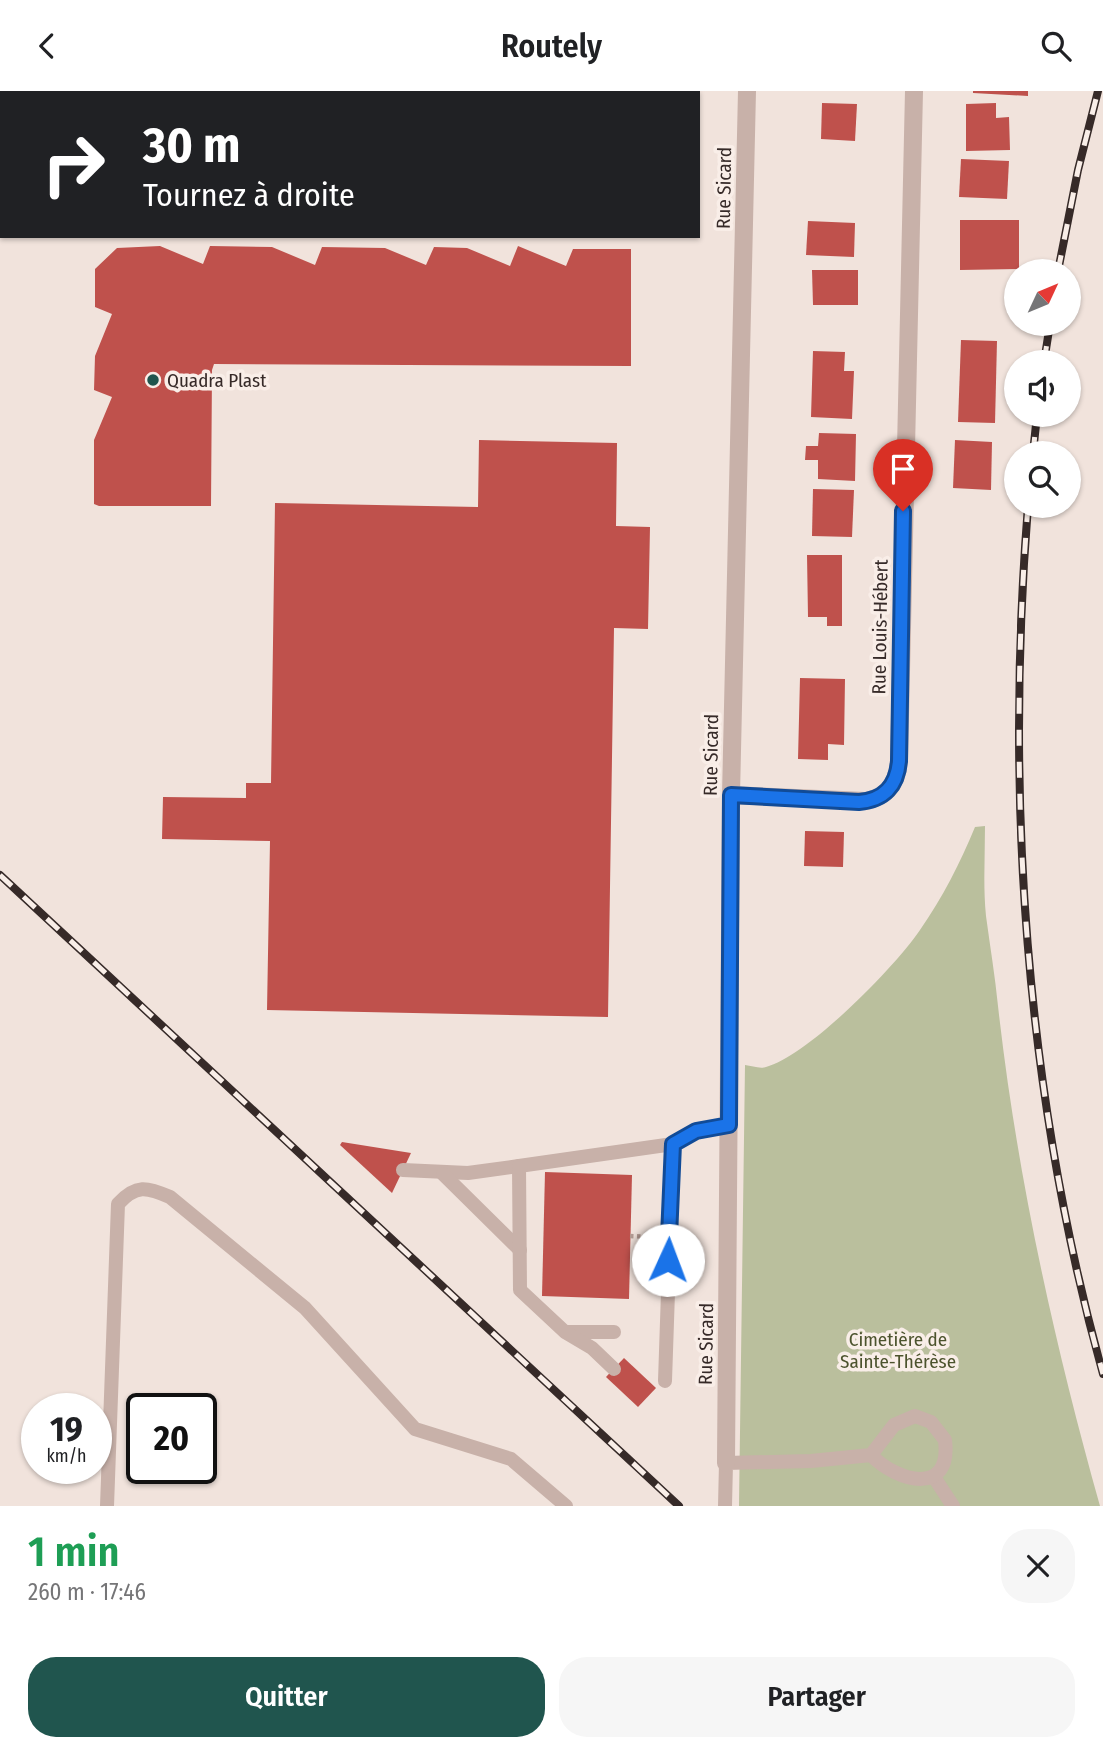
<!DOCTYPE html>
<html lang="fr">
<head>
<meta charset="utf-8">
<style>
  body { margin:0; font-family:"Fira Sans Condensed",sans-serif; background:#f6f6f6; color:#202124; height:100vh; display:flex; flex-direction:column; font-size:26px; white-space:nowrap }
  * { box-sizing:border-box; margin:0 }
  p { font-size:23px; color:#757577 }
  .icon { flex:none; width:38px; height:38px; fill:none; stroke:currentColor; stroke-width:2; stroke-linecap:round; stroke-linejoin:round }
  .map { position:relative; height:1415px; overflow:hidden }
  .panel { display:flex; flex-direction:column; background:#fff; flex:1 }
  .panel>* { flex:none }
  .top-card { position:absolute; left:0px; top:0px; width:700px; height:147px; box-shadow:0 2px 5px #0004; background:#202124; color:#fff; overflow:hidden }
  .needle { width:46px; rotate:46deg }
  .buttons { position:absolute; left:1004px; top:168px; display:grid; gap:14px }
  .buttons a { display:grid; place-items:center; width:77px; height:77px; border-radius:50%; background:#fff; box-shadow:0 2px 5px #0004; font-size:35px }
  .speed { position:absolute; left:21px; top:1302px; display:flex; gap:14px; font-size:35px; font-weight:700; text-align:center }
  .speed>* { display:grid; place-content:center; width:91px; height:91px; border-radius:50%; background:#fff; box-shadow:0 2px 5px #0004; line-height:1 }
  .speed small { font-size:18px; font-weight:400 }
  .speed .limit { border:4px solid #111; border-radius:10px; background:#fff; color:#111 }
  .pin { position:absolute; display:grid; place-items:center; width:60px; height:60px; color:#fff; margin:-72px -30px; border-radius:50% 50% 50% 0; rotate:-45deg; box-shadow:0 0 7px #0007 }
  .pin .icon { rotate:45deg }
  .me { position:absolute; width:77px; margin:-38px; rotate:2deg; stroke-linejoin:round; filter:drop-shadow(0 0 5px #0008) }
  .turn { display:flex; align-items:center; gap:24px; height:147px; padding:0 28px; font-size:32px }
  .turn .icon { width:91px; height:91px; stroke-width:2.5 }
  .turn b { display:block; font-size:49px; line-height:60px }
  .round { display:grid; place-items:center; flex:none; width:74px; height:74px; border-radius:28px; background:#f6f6f6 }
  .headline { display:flex; align-items:center; justify-content:space-between; height:119px; padding:0 28px }
  h1 { font-size:42px; font-weight:600; line-height:52px; color:#1e9e55 }
  .button { display:flex; gap:14px; margin-top:auto; padding:14px 28px }
  .button a { flex:1; height:80px; border-radius:28px; background:#20554e; color:#fff; font-size:28px; font-weight:600; line-height:80px; text-align:center }
  .button a+a { background:#f6f6f6; color:#202124 }
  header { display:flex; justify-content:space-between; align-items:center; height:91px; padding:0 28px; background:#fff; font-size:32px; font-weight:600 }
  .map>svg:first-child { display:block }
  .green { fill:#babf9d }
  .building { fill:#bf514c }
  .lines { fill:none; stroke-linecap:round; stroke-linejoin:round }
  .path { stroke:#b49b93; stroke-width:4.5; stroke-dasharray:3.5 3.5; stroke-linecap:butt }
  .service { stroke:#c8b1a9; stroke-width:14 }
  .minor { stroke:#c8b1a9; stroke-width:18 }
  .tertiary { stroke:#c8b1a9; stroke-width:18 }
  .rail-casing { stroke:#362a28; stroke-width:8 }
  .rail { stroke:#f9eee8; stroke-width:5; stroke-dasharray:16; stroke-linecap:butt }
  .route-casing { stroke:#114b97; stroke-width:18 }
  .route { stroke:#1a73e8; stroke-width:12 }
  .poi-dot { fill:#20554e; stroke:#f9eee8; stroke-width:2.5 }
  .labels { text-anchor:middle; dominant-baseline:central; stroke-width:7; stroke-linejoin:round; paint-order:stroke }
  .street-label { font-size:19px; fill:#362a28; stroke:#f9eee8 }
  .poi-label { font-size:19px; fill:#362a28; stroke:#f9eee8; text-anchor:start }
  .park-label { font-size:19px; fill:#4c532d; stroke:#f9eee8 }
</style>
</head>
<body>
<header><svg class="icon" aria-label="back" viewBox="0 0 24 24"><path d="M15 5l-7 7 7 7"/></svg>Routely<svg class="icon" aria-label="search" viewBox="0 0 24 24"><circle cx="10" cy="10" r="6"/><path d="M15 15l6 6"/></svg></header>
<div class="map">
<svg width="1103" height="1415" viewBox="0 0 1103 1415">
  <rect width="100%" height="100%" fill="#f1e3dc"/>
  <path class="green" d="M985 735C985 765 983 795 986 825 990 855 995 885 998 915 1017 1085 1054 1251 1100 1415H739L745 974C752 975 760 978 766 976 809 964 895 876 920 839 943 806 960 772 975 736Z"/>
  <g class="building">
    <path d="M973 0H1028V5L973 2Z"/>
    <path d="M822 12 857 13 855 50 821 48Z"/>
    <path d="M996 12V27L1009 26 1010 59 966 60V13Z"/>
    <path d="M961 68 1009 70 1007 108 959 106Z"/>
    <path d="M960 129H1019V178L960 179Z"/>
    <path d="M808 130 855 132 854 166 806 164Z"/>
    <path d="M160 155 203 173 210 155 272 156 315 174 322 156 385 157 426 174 434 156 467 157 510 175 518 155 566 175 573 158H631V275L214 273 212 279 211 415H99L94 413V349L112 306 94 299 95 265 112 223 95 216V178L117 157Z"/>
    <path d="M812 179H858V214H813Z"/>
    <path d="M961 249 997 250 995 332 958 331Z"/>
    <path d="M813 260 845 261 844 280H854L852 328 811 326Z"/>
    <path d="M819 342 856 343 855 390 818 388V369H805L806 355H818Z"/>
    <path d="M479 349 617 352 616 435 650 436 648 538 614 537 608 926 267 919 270 750 162 748 163 706 246 707V692H271L275 412 478 416Z"/>
    <path d="M955 349 992 351 991 399 953 397Z"/>
    <path d="M813 398 854 399 852 446 812 445Z"/>
    <path d="M807 464H842V535H827V526H808Z"/>
    <path d="M800 587 845 588 844 654 828 653V669L798 668Z"/>
    <path d="M805 740 844 741 843 776 804 775Z"/>
    <path d="M342 1051 411 1062 392 1102 340 1054Z"/>
    <path d="M545 1081 632 1084 629 1208 542 1205Z"/>
    <path d="M624 1267 656 1297 638 1316 606 1286Z"/>
  </g>
  <g class="lines">
    <path class="path" d="M630 1145 654 1146"/>
    <g class="service">
      <path d="M403 1079 468 1082 519 1075"/>
      <path d="M443 1083 520 1159"/>
      <path d="M566 1241H614"/>
      <path d="M614 1278 592 1257 565 1241 520 1199 519 1075 673 1053"/>
      <path d="M665 1290 673 1053 696 1040 729 1034"/>
      <path d="M934 1386 953 1415"/>
      <path d="M107 1415 118 1113C136 1093 147 1096 170 1106L305 1217 415 1338 511 1368 566 1415"/>
      <path d="M725 1415 726 1372 811 1370 871 1364 894 1334 915 1325 931 1331 945 1349C952 1406 897 1391 871 1364"/>
    </g>
    <path class="minor" d="M731 704 865 710C888 706 897 692 899 670L914 0"/>
    <path class="tertiary" d="M726 1372 731 704 747 0"/>
    <g class="rail-casing">
      <g id="rail">
        <path d="M1058 180 1078 79 1098 0"/>
        <path d="M1044 271 1050 233"/>
        <path d="M1033 362 1037 324"/>
        <path d="M1028 415C1005 704 1025 1003 1103 1283"/>
        <path d="M0 784 679 1415"/>
      </g>
    </g>
    <use href="#rail" class="rail"/>
  </g>
  <g class="lines">
    <g class="route-casing">
      <path id="route" d="M668 1169 673 1053 696 1040 729 1034 731 704 859 711C884 709 897 695 899 670L903 420"/>
    </g>
    <use href="#route" class="route"/>
  </g>
  <circle class="poi-dot" cx="153" cy="289" r="7"/>
  <g class="labels">
    <g class="street-label">
      <text transform="translate(724 97) rotate(-89)">Rue Sicard</text>
      <text transform="translate(880 536) rotate(-89)">Rue Louis-Hébert</text>
      <text transform="translate(711 664) rotate(-89)">Rue Sicard</text>
      <text transform="translate(706 1253) rotate(-89)">Rue Sicard</text>
    </g>
    <g class="poi-label">
      <text x="167" y="289">Quadra Plast</text>
    </g>
    <g class="park-label">
      <text x="898" y="1248">Cimetière de<tspan x="898" dy="22">Sainte-Thérèse</tspan></text>
    </g>
  </g>
</svg>
<div class="buttons">
<a><svg class="needle" viewBox="-14 -14 28 28"><path d="M0-13l5 13h-10z" fill="#e53935"/><path d="M0 13l5-13h-10z" fill="#757577"/></svg></a>
<a><svg class="icon" aria-label="sound" viewBox="0 0 24 24"><path d="M4 9h4l5-4v14l-5-4H4zM17 9q2 3 0 6"/></svg></a>
<a><svg class="icon" aria-label="search" viewBox="0 0 24 24"><circle cx="10" cy="10" r="6"/><path d="M15 15l6 6"/></svg></a>
</div>
<div class="speed"><div>19<small>km/h</small></div><div class="limit">20</div></div>
<div class="pin" style="left:903px;top:420px;background:#d93025"><svg class="icon" aria-label="arrive" viewBox="0 0 24 24"><path d="M6 21V4h12l-3 4 3 4H6"/></svg></div>
<svg class="me" style="left:668px;top:1169px" viewBox="-20 -20 40 40"><circle r="19" fill="#fff"/><path d="M0-13L10 11 0 6-10 11z" fill="#1a73e8"/></svg>
<div class="top-card">
<div class="turn"><svg class="icon" aria-label="right" viewBox="0 0 24 24"><path d="M7 20v-9h11M14 6l5 5-5 5"/></svg><div><b>30 m</b>Tournez à droite</div></div>
</div>
</div>
<section class="panel">
<div class="headline"><div><h1>1 min</h1><p>260 m · 17:46</p></div><a class="round"><svg class="icon" aria-label="close" viewBox="0 0 24 24"><path d="M6 6l12 12M18 6L6 18"/></svg></a></div>
<div class="button"><a>Quitter</a><a>Partager</a></div>
</section>
</body>
</html>
